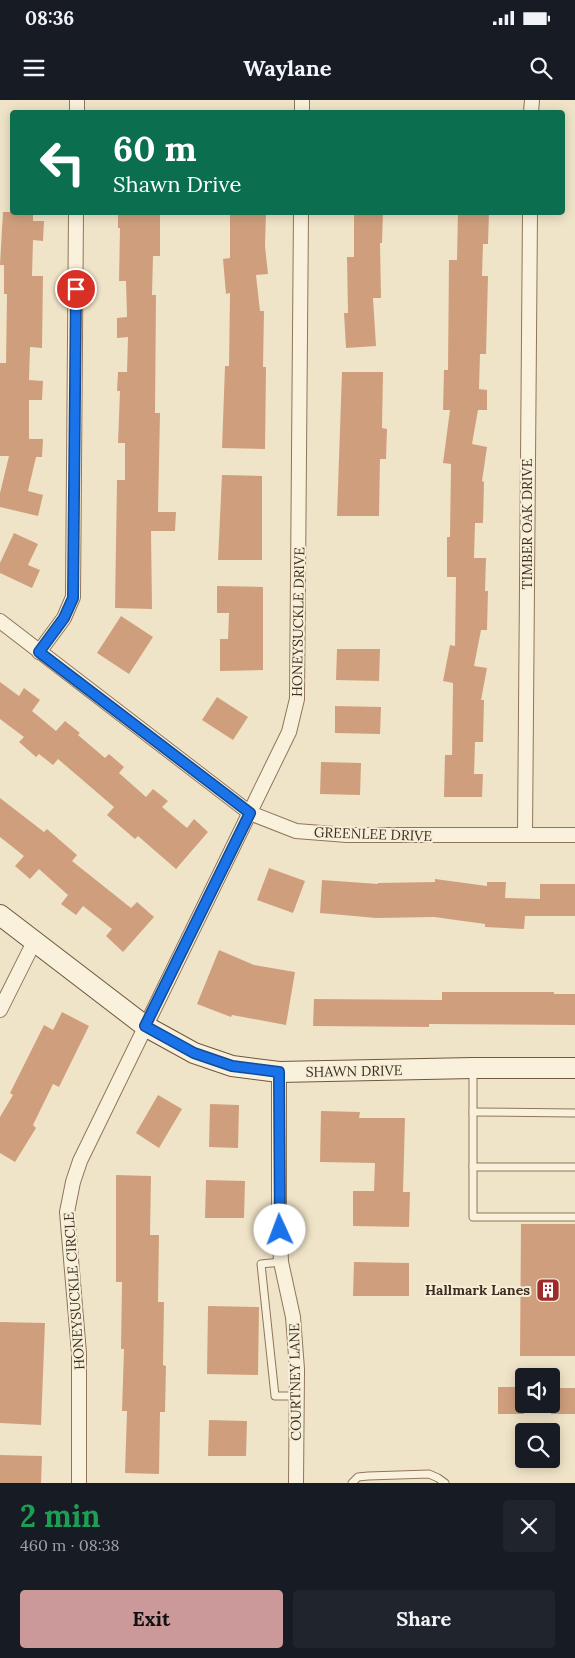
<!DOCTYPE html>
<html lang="en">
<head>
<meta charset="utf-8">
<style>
  body { margin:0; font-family:Lora,serif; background:#20242c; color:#f1f3f6; height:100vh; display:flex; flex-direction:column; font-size:19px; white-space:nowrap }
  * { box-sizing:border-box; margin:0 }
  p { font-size:16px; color:#9ea1a6 }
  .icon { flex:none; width:28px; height:28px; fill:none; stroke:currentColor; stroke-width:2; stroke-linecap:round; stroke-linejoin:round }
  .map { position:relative; height:1383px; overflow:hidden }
  .drawer { display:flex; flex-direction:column; background:#171b24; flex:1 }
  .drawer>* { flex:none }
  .guide { position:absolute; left:10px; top:10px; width:555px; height:105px; border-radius:5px; box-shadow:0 2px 12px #0003; background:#0b6e4f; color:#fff; overflow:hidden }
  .fabs { position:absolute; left:515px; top:1268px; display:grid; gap:10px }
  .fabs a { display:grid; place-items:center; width:45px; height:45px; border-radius:5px; background:#171b24; box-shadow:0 2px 12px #0003; font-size:25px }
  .pin { position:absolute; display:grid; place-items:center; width:42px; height:42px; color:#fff; margin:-21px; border:2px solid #fff; border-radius:50%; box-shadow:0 1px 5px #0007 }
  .me { position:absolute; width:55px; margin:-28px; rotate:358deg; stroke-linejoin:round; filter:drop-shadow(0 0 4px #0008) }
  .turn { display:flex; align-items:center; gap:18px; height:105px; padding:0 20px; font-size:22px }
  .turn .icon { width:65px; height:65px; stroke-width:2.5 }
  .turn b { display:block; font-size:35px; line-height:42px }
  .round { display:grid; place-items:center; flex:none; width:52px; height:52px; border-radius:5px; background:#20242c }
  .summary { display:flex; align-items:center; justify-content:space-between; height:85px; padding:0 20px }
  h1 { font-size:30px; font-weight:800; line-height:38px; color:#1e9e55 }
  .primary-button { display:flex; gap:10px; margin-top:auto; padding:10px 20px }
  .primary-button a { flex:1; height:58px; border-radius:5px; background:#cc999b; color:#111; font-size:20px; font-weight:800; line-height:58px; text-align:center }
  .primary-button a+a { background:#20242c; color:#f1f3f6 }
  .status { display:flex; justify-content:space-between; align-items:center; height:35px; padding:0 25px; background:#171b24; direction:ltr }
  .status svg { height:14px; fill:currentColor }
  header { display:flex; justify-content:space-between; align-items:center; height:65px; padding:0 20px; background:#171b24; font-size:22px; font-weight:800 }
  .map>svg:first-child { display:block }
  .building { fill:#cf9f7d }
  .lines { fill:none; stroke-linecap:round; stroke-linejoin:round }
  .lane-casing { stroke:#8d765c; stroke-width:9 }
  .street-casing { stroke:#8d765c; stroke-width:16 }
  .secondary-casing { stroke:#6f573f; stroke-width:22 }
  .lane { stroke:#faf1dc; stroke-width:7 }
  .street { stroke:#faf1dc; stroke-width:14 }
  .secondary { stroke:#faf1dc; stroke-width:20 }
  .route-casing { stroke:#114b97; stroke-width:12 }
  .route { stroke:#1a73e8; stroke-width:9 }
  .labels { text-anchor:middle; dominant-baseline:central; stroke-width:4; stroke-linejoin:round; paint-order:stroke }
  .street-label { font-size:14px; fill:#3d2e20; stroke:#f7eed8 }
  .poi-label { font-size:14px; font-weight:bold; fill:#3d2e20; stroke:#f7eed8; text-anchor:end }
</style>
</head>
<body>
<div class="status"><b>08:36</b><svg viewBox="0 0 49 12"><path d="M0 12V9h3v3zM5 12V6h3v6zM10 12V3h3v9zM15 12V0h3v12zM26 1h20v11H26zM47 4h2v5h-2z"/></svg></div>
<header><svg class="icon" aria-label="menu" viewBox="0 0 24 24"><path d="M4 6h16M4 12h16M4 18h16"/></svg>Waylane<svg class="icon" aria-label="search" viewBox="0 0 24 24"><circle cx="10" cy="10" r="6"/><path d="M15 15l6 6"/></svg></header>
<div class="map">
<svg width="575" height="1383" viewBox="0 0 575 1383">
  <rect width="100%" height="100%" fill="#f0e4c8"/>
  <g class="building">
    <path d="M3 112H33V121H44L43 141 33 140 32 176H43L42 248 30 247 29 280 43 281 42 300H29V339H43L42 357H36L28 391 43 395 38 416 0 407V393L9 356H0V263H6L7 194H4V165H0Z"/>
    <path d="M118 112H160V156H153L152 195H156L155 313H160L158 412H176L175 431H151L152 509 115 508 117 380H125V343H118L120 291H117L118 272H127L128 237 117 238V218L127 217 126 181H119L120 128H118Z"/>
    <path d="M230 112H266L265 146 268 174 256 175 260 211H264L263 267H266L265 349 222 348 225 266H229L230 193 226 194 223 159 230 158Z"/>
    <path d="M354 112H383L382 143H380L381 198H373L376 246 346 248 344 213H348L347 157H354Z"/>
    <path d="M458 112H489L488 144H483L482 176H488L486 254H480L479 289 487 290V310H478L472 344 487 347 482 381 484 382 483 423H475L474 458H486L485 491H488L487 530H481L474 566 487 568 481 600H484L483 642H475L474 674H483L482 697H444L445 655H452L453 583 443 581 450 545 455 546 456 477H447V437H450L451 364 443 363 450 310H443L444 270H448L449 160H457Z"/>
    <path d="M342 272H383L382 328 387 329 386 359H380L379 416H337Z"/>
    <path d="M222 375 262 376V460H218Z"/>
    <path d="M14 433 38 444 28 465 40 470 32 488 0 473V463Z"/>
    <path d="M217 486 263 487V570L220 571V539H228L229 513H217Z"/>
    <path d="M121 516 153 537 129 574 97 553Z"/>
    <path d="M337 549H380L379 581 336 580Z"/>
    <path d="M0 582 19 596 24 588 40 600 32 611 56 631 65 621 80 633 78 635 105 658 109 654 124 667 119 673 146 697 153 689 168 701 162 707 187 728 194 719 208 732 176 769 138 736 135 739 107 715 114 707 58 659 53 665 39 654 36 657 19 642 24 637 0 619Z"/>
    <path d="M217 597 248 617 233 640 202 620Z"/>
    <path d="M335 606 381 607 380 634 335 633Z"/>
    <path d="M321 662 361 663 360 695 320 694Z"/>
    <path d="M0 698 44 732 47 729 77 755 72 761 131 808 137 802 154 817 123 852 106 836 112 829 83 806 76 815 61 804 68 795 39 769 30 779 15 766 24 756 0 737Z"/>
    <path d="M269 768 305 781 293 813 257 800Z"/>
    <path d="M435 779 487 786V782H506L505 798 540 799V784H575V816H525L524 829 485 827V824L434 817 376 818 320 813 322 780 378 784V783L435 782Z"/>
    <path d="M219 850 254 865 295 872 286 925 232 915 231 917 197 904Z"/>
    <path d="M442 892H554V894H575V925L429 924V927L313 926 314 899 442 900Z"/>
    <path d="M62 912 89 926 59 987 53 984 33 1025 36 1028 15 1062 0 1053V1017L13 995 10 993 44 925 53 930Z"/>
    <path d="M158 995 182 1009 159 1048 136 1033Z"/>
    <path d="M210 1004 239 1005 238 1048 209 1047Z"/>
    <path d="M321 1011 360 1012 359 1018H405L403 1092H410L409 1127 353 1126V1091H374L375 1063 320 1062Z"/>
    <path d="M116 1075 151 1076 150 1135H159L158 1202H164L163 1265 166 1266 165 1312H160L159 1374 125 1373 127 1311H122L124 1249H121L122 1182H116Z"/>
    <path d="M206 1080 245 1081 244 1118H205Z"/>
    <path d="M521 1124H575V1256H520Z"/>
    <path d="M354 1162 409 1163V1196H353Z"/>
    <path d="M208 1206 259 1207 258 1275 207 1274Z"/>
    <path d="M0 1222 45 1223 41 1325 0 1323Z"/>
    <rect x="498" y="1287" width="26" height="27"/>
    <rect x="551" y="1288" width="24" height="26"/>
    <path d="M209 1320 247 1321 246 1356H208Z"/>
    <path d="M0 1355 42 1356 41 1383H0Z"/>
  </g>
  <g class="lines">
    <g class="lane-casing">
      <g id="lane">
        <path d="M473 969V1117H575"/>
        <path d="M473 1012 575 1013"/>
        <path d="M473 1067H575"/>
        <path d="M281 1162 261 1164 275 1296H296"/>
        <path d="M352 1383 358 1377 368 1376 429 1374 438 1378 445 1383"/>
      </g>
    </g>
    <g class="street-casing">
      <g id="street">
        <path d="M77 12V0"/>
        <path d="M302 12V0"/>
        <path d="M531 12 532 0"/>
        <path d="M0 521 250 713 296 731 347 735H575"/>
        <path d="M39 552 64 518 73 497 76 112"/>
        <path d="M525 735 530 112"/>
        <path d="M0 910 34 842"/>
        <path d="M279 972V1113L281 1162 293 1217 297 1269 296 1383"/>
        <path d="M79 1383V1253L67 1112 73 1082 80 1061 289 632 297 599 301 112"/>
      </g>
    </g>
    <g class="secondary-casing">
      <path id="secondary" d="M0 815 145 926 194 953 232 966 279 972 473 968H575"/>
    </g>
    <use href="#lane" class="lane"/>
    <use href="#street" class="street"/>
    <use href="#secondary" class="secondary"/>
  </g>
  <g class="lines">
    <g class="route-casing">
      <path id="route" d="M76 189 73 498 64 518 39 552 250 713 145 926 194 953 232 966 279 972 280 1130"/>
    </g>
    <use href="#route" class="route"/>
  </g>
  <defs>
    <g id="building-square" transform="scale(1.25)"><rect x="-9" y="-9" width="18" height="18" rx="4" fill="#9e2a2b" stroke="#f7eed8"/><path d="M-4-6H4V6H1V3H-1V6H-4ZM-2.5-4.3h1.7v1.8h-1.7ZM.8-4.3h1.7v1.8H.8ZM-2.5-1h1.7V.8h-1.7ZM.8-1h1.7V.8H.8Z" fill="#fff"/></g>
  </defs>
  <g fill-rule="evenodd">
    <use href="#building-square" x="548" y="1190"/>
  </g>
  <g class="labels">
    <g class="street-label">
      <text transform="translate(527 424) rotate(-90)">TIMBER OAK DRIVE</text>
      <text transform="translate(298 522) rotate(-89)">HONEYSUCKLE DRIVE</text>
      <text transform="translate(373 734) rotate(2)">GREENLEE DRIVE</text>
      <text transform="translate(354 971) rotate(-1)">SHAWN DRIVE</text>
      <text transform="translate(74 1191) rotate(-94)">HONEYSUCKLE CIRCLE</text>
      <text transform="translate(295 1282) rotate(-91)">COURTNEY LANE</text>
    </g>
    <g class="poi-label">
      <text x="530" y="1190">Hallmark Lanes</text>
    </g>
  </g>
</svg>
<div class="fabs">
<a><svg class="icon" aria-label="sound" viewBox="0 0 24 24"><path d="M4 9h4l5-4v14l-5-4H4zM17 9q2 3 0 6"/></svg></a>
<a><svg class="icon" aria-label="search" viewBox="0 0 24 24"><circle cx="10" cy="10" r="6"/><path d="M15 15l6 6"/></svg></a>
</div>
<div class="pin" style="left:76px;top:189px;background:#d93025"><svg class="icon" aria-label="arrive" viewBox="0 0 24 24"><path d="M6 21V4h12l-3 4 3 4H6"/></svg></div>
<svg class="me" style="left:280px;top:1130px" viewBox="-20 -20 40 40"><circle r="19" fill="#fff"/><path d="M0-13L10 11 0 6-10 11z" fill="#1a73e8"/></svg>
<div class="guide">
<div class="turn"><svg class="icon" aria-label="left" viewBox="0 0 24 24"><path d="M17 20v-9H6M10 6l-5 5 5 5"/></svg><div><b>60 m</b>Shawn Drive</div></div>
</div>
</div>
<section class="drawer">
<div class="summary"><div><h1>2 min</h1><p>460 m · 08:38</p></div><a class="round"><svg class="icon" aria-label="close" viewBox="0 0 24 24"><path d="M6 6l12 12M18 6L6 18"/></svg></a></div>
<div class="primary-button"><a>Exit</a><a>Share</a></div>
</section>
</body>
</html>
